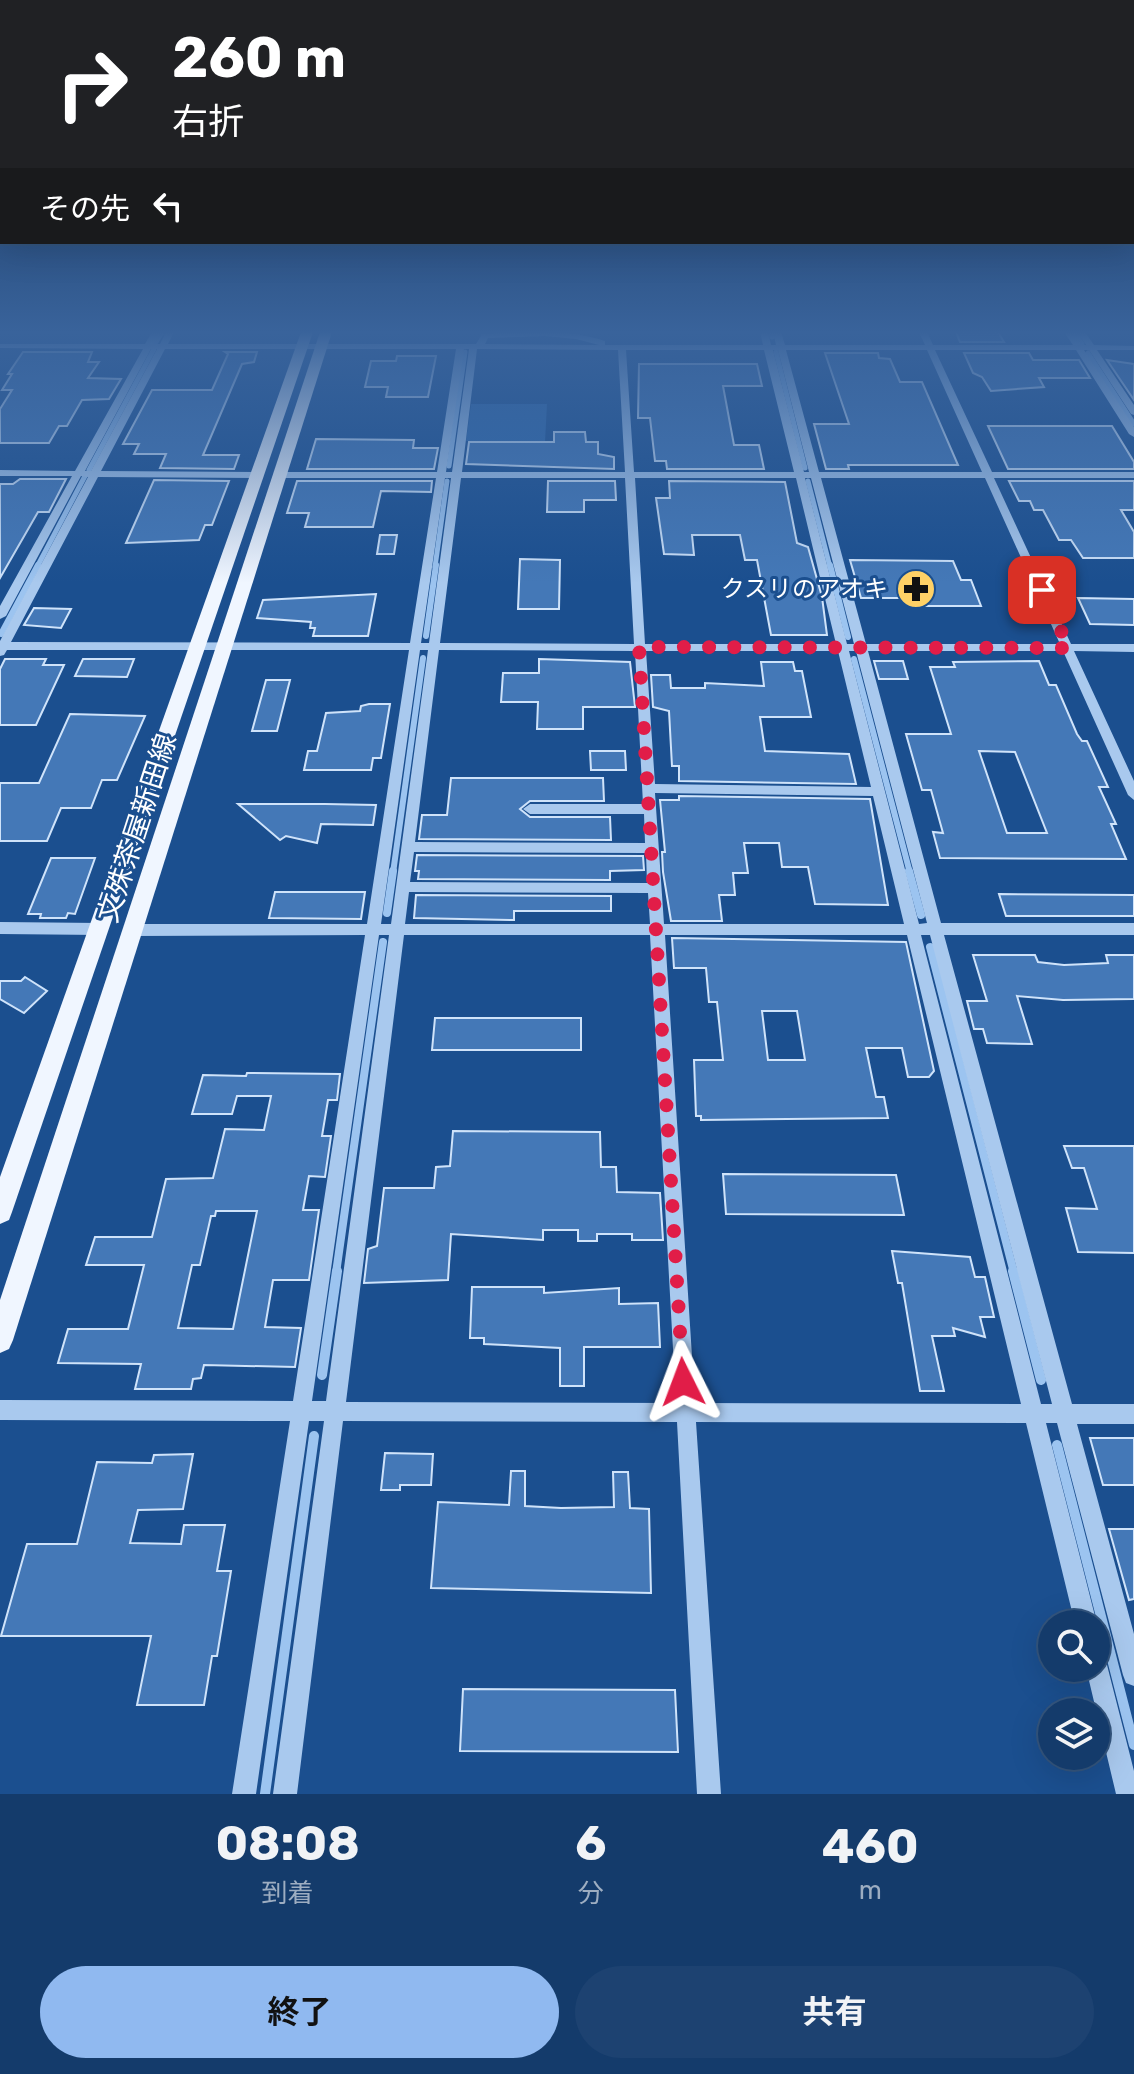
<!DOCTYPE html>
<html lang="ja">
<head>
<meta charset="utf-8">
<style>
  body { margin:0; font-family:Rubik,"Noto Sans JP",sans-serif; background:#1d4271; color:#f1f3f6; height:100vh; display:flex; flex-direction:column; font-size:30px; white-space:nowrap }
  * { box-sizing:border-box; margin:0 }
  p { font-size:26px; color:#9dadc1 }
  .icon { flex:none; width:44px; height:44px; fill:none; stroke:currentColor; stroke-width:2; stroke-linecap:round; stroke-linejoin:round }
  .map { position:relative; height:1794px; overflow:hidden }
  .side { display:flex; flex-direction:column; background:#143b6b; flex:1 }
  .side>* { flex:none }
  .top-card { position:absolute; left:0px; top:0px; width:1134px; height:244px; box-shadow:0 8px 32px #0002,0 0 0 2px #33557e; background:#202124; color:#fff; overflow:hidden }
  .fabs { position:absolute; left:1038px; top:1610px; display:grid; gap:16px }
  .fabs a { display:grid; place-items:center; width:72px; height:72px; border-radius:50%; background:#143b6b; box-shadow:0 8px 32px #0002,0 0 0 2px #33557e; font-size:40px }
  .pin { position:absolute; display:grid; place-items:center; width:68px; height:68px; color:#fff; margin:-34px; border-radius:16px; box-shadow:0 4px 12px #0006 }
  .me { position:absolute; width:88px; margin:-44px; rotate:357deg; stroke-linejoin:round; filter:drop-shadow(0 0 6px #0008) }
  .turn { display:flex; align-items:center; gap:28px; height:168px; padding:0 40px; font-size:36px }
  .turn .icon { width:104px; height:104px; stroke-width:2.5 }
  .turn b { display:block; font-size:56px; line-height:68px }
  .then { display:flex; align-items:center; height:76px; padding:0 40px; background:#0003; gap:16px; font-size:30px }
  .eta { display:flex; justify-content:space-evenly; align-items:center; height:136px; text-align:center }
  .eta b { font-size:48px; font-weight:700; line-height:56px }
  .button { display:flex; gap:16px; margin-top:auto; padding:16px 40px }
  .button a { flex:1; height:92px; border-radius:48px; background:#90b9f0; color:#111; font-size:32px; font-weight:700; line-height:92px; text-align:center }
  .button a+a { background:#1d4271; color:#f1f3f6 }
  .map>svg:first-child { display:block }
  .green { fill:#2e69ad }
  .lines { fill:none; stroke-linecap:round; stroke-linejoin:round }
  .stream-far3 { stroke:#9cc4f0; stroke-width:5 }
  .stream-far2 { stroke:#9cc4f0; stroke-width:6 }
  .stream-far1 { stroke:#9cc4f0; stroke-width:8 }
  .stream { stroke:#9cc4f0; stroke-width:10 }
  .building { fill:#4478b7; stroke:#cfe3fa; stroke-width:2; fill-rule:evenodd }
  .minor { fill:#a9c9ee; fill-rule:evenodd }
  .major { fill:#f0f6ff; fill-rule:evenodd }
  .route { stroke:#e11d48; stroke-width:14; stroke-dasharray:0 25.2 }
  .labels { text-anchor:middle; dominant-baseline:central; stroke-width:6; stroke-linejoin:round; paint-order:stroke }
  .far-poi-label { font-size:24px; fill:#fff; stroke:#1b4f8f; text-anchor:end }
  .street-label { font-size:28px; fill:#fff; stroke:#1b4f8f }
</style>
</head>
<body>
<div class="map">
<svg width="1134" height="1794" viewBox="0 0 1134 1794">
  <rect width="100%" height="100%" fill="#1b4f8f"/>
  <path class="green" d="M471 404H547L545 442 466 441Z"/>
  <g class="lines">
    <g class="stream-far3">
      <path d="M771 332 772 337"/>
      <path d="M1074 332 1082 344"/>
      <path d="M156 342 162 332"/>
      <path d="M776 352 805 468"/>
      <path d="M1088 353 1134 424"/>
      <path d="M449 466 465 352"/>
      <path d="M89 470 154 349"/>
      <path d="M808 481 830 567"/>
      <path d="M37 567 85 476"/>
      <path d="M435 567 447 481"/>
    </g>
    <g class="stream-far2">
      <path d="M830 565 848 637"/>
      <path d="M1 634 38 565"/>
      <path d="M426 636 436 565"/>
      <path d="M854 659 910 873"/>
      <path d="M393 873 423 658"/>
    </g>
    <g class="stream-far1">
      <path d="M909 871 921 915"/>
      <path d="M387 913 393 871"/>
      <path d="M930 947 1014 1273"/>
      <path d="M336 1273 383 942"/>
    </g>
    <g class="stream">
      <path d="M1013 1271 1041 1380"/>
      <path d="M322 1375 337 1271"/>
      <path d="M1057 1445 1134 1745"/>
      <path d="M265 1794 314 1436"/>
    </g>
  </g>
  <g class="building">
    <path d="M956 332H998L1004 342H960Z"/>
    <path d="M23 352H92L88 362H99L88 378 121 379 109 399 82 400 67 426H59L49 443H0V409L12 390H2L12 374H8Z"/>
    <path d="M225 352H257L254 362 242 364 203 455H239L234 469 160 468 166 454H134L139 444H123L152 390H212L228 354Z"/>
    <path d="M825 353H878L879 358 890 359 900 382H922L958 465H848L849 469H826L814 424H849Z"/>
    <path d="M964 353H1029L1033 360H1079L1090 378H1039L1044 387 991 391 982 377 973 373Z"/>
    <path d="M397 356H436L428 397H386L388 387H365L371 361H396Z"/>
    <path d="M1107 360 1134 364V400Z"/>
    <path d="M639 364H757L762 386H723L734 445H759L764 469H667L666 461H655L650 418H638Z"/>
    <path d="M988 426H1112L1134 462V469H1008Z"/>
    <path d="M554 432H585L586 442H598V454L614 457V469L466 464 469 442H554Z"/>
    <path d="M316 439 414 440 413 448H438L434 469H307Z"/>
    <path d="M66 479 49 512H38L0 578V484H13L20 479Z"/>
    <path d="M154 480 229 481 212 525H205L199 540 126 543Z"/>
    <path d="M297 481H432L431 492 381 491 373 527H305L309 513H287Z"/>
    <path d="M548 481H615L616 500H584V512H547Z"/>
    <path d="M669 481 785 482 797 543 808 547 822 597 827 635H771L757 560H745L740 535H692L694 555 664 554 656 498H670Z"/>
    <path d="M1009 481H1134V510H1121L1134 532V558H1083L1071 540H1059L1043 510H1034L1030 501H1019Z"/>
    <path d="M380 535H397L394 554H377Z"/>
    <path d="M520 559 560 560 559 609H518Z"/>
    <path d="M850 560 953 561 961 580H971L981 606H913L911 598H861Z"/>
    <path d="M376 594 368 636H313L315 628H310L311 622 257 618 263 600Z"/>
    <path d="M1078 598 1134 599V625L1090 624Z"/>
    <path d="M34 608 71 609 61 628 24 625Z"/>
    <path d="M5 659H46L43 665H64L36 725H0V669Z"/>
    <path d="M83 659H134L127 677 75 676Z"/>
    <path d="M539 659 630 662 635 707H583V729H537L538 702H501L503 673H539Z"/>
    <path d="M874 661H903L908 679H879Z"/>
    <path d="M1039 661 1049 685H1056L1077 734 1082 741H1087L1108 787H1099L1116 824H1111L1126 859 940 858 933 832 943 833 931 790H922L906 734H951L930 667H955L953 662ZM979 751 1015 752 1047 833H1007Z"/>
    <path d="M761 662H793L795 671H802L811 717H760L765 751 849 754 856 784 679 781V766H672L669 711 653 707 651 675H670L671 688H705V683L764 686Z"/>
    <path d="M266 680H290L277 731H252Z"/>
    <path d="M369 704H390L381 758H373L371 770H304L308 751H317L326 713 360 711 361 706Z"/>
    <path d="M70 714 145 716 117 780H102L91 808H61L47 841H0V783H39Z"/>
    <path d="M590 751H625L626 770H591Z"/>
    <path d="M451 778H603L604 801H530L520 809 530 817H610L611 840 419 839 422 815H447Z"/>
    <path d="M679 796 870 799 888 905 815 904 808 867H782L779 843H744L748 873H733L735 895H719L722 921H671L663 872 662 852H665L660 800H679Z"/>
    <path d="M238 804H325L376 805 373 825 321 824 317 843 286 836 280 840Z"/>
    <path d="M417 855 643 856 644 870 610 871V880L418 879 419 871H415Z"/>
    <path d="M51 858H95L75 914 68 913 66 918H40L41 914H28Z"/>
    <path d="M275 892H365L361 919 269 918Z"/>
    <path d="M999 894 1134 895V916H1006Z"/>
    <path d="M416 895 611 896V911H514V920L414 918Z"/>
    <path d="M672 938 906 942 934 1071 929 1077H908L902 1048H866L876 1097H884L888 1118 701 1120V1116H696L694 1060H723L717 1002H709L706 968H674ZM762 1011H797L805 1060H768Z"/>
    <path d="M973 955H1035L1038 962 1064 965 1108 963 1106 955H1134V999L1063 1000 1017 996 1032 1044 987 1043 983 1029H974L967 1001H987Z"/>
    <path d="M25 977 47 991 24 1013 0 999V981H21Z"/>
    <path d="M435 1018H581V1050H432Z"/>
    <path d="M247 1073 340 1074 337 1100H328L322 1136H331L325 1177 309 1176 303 1210H319L309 1280H273L265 1327 301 1328 295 1367 204 1365 201 1378 193 1379 191 1389H135L141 1364 58 1363 68 1329H128L144 1265H86L95 1237H152L166 1179 213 1178 225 1129 264 1130 271 1096H237L232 1114H192L203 1075 246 1076ZM216 1211H257L233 1329 178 1328 192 1265H200L211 1216H215Z"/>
    <path d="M453 1131 600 1132 601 1167H616L617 1192 660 1193 663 1240H632V1234H597V1241H578V1230H543V1240L451 1234 448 1280 364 1283 368 1249 377 1246 384 1188H434L436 1167 450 1166Z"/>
    <path d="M1064 1146H1134V1253L1078 1252 1066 1208 1097 1209 1084 1168H1072Z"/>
    <path d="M723 1174 896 1175 904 1215 726 1214Z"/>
    <path d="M892 1251 970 1257 975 1277H985L994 1317H980L985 1337 953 1328 955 1336H932L944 1391H920L902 1283H898Z"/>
    <path d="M472 1287H544V1293L619 1288V1304L658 1303 660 1347H584V1386H560V1348L484 1344V1338H470Z"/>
    <path d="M1090 1438H1134V1485H1103Z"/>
    <path d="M385 1453 433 1454 431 1485H400V1490H381Z"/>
    <path d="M193 1454 183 1509 138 1510 130 1543 181 1544 184 1525H225L217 1571H231L217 1656H212L204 1705H137L151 1636H1L27 1544H77L97 1462 152 1463 154 1455Z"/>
    <path d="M511 1471H525V1506L561 1508 614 1507 613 1472H628L630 1508 649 1509 651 1593 431 1588 438 1502 509 1505Z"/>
    <path d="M1109 1529H1134V1599L1129 1600Z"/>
    <path d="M463 1689 675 1690 678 1752 460 1751Z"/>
  </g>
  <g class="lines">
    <g class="minor">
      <path d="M152 332H160L154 344H160L166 332H174L168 344H476L482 334H485C525 331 566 328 605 341V345H763L760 332H768L771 345H776L773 332H781L785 345H925L919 332H927L933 345H1073L1064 332H1072L1081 345H1086L1077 332H1085L1094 345 1134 346V350H1097L1134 405V415L1131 414 1089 350H1084L1134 427V437L1129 434 1076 350H935L992 472H1134V478H994L1071 644H1134V652L1074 651 1134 781V800L1128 795 1063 651H868L941 923H1134V935H944L1072 1404H1134V1424H1077L1134 1634V1686L1126 1683 1123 1675 1057 1423H1046L1097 1624 1096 1626V1624H1075L1026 1423 696 1422 721 1794H697L677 1422 343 1421 297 1794H273L324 1421H309L256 1794H232L290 1421 0 1420V1400L293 1401 365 935 133 936 128 934 126 930 128 926 133 924H367L409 650H7L4 655 0 656V641L88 477 81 476 6 616 0 619V606L72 476H0V470L75 471 143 349 0 348V344H145ZM545 336 576 339 599 345 485 344 488 338ZM151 349H157L91 471H85ZM165 349H456L437 472H281L276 475 281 478H436L410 643 11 642 98 477 256 478 261 475 256 472 101 471ZM464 349H469L452 472H446ZM477 349 618 350 625 472H462ZM626 350H764L794 472H634ZM773 350H778L809 472H804ZM786 350H927L982 472H819ZM445 478H451L429 643H421ZM461 478H625L634 644 440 643ZM635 478H796L836 644H645ZM805 478H811L854 644H847ZM821 478H985L1060 644H866ZM420 650H428L391 924H381ZM439 650 635 651 643 804H530L523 809 530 814H644L645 843 415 842ZM646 651H838L871 787 655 784ZM849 651H856L927 923 919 924ZM655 793 873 796 904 924H664ZM414 852 646 853 647 883 410 882ZM409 892 648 893 650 924H405ZM379 935H389L326 1401H312ZM404 935H650L676 1403 346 1402ZM665 935H907L1021 1404 695 1403ZM921 935H930L1052 1404H1041Z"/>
      <path d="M0 922 100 923 105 925 107 929 105 933 100 935 0 934Z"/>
      <path d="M1096 1654 1104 1657 1107 1665 1134 1771V1794H1116L1086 1668H1096Z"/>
    </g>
    <g class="major">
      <path d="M301 332H313L12 1212 9 1220 0 1224V1177Z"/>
      <path d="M320 332H332L13 1340 9 1349 0 1353V1300Z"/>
    </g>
  </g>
  <linearGradient id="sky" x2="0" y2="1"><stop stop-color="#0f2b4f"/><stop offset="0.57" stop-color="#39639b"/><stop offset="1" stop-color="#39639b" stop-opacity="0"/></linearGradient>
  <rect width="1134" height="583" fill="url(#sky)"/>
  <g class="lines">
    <path class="route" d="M683 1382 639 647 1069 648 1042 590"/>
  </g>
  <defs>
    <g id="pharmacy-disc" transform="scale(2)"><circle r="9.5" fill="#ffd166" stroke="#1b4f8f"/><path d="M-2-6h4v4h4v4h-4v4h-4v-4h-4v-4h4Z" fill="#111"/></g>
  </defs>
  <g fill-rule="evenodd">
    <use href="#pharmacy-disc" x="916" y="589"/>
  </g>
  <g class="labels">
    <g class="far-poi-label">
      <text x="888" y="589">クスリのアオキ</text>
    </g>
    <g class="street-label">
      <text transform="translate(137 828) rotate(-72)">文殊茶屋新田線</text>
    </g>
  </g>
</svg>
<div class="fabs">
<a><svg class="icon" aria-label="search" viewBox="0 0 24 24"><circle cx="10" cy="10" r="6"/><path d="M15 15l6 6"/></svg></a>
<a><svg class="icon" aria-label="layers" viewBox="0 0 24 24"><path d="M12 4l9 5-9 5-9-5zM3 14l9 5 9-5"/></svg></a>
</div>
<div class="pin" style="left:1042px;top:590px;background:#d93025"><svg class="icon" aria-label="arrive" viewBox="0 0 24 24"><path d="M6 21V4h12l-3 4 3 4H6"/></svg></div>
<svg class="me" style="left:683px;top:1382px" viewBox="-20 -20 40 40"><path d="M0-17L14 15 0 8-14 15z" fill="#e11d48" stroke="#fff" stroke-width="4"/></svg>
<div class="top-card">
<div class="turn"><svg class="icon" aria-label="right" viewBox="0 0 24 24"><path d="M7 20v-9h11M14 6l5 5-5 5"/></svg><div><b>260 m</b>右折</div></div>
<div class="then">その先<svg class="icon" aria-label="left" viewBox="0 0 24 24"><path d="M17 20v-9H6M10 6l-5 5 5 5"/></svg></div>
</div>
</div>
<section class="side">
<div class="eta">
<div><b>08:08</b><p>到着</p></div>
<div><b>6</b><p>分</p></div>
<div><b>460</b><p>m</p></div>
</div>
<div class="button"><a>終了</a><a>共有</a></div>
</section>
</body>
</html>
